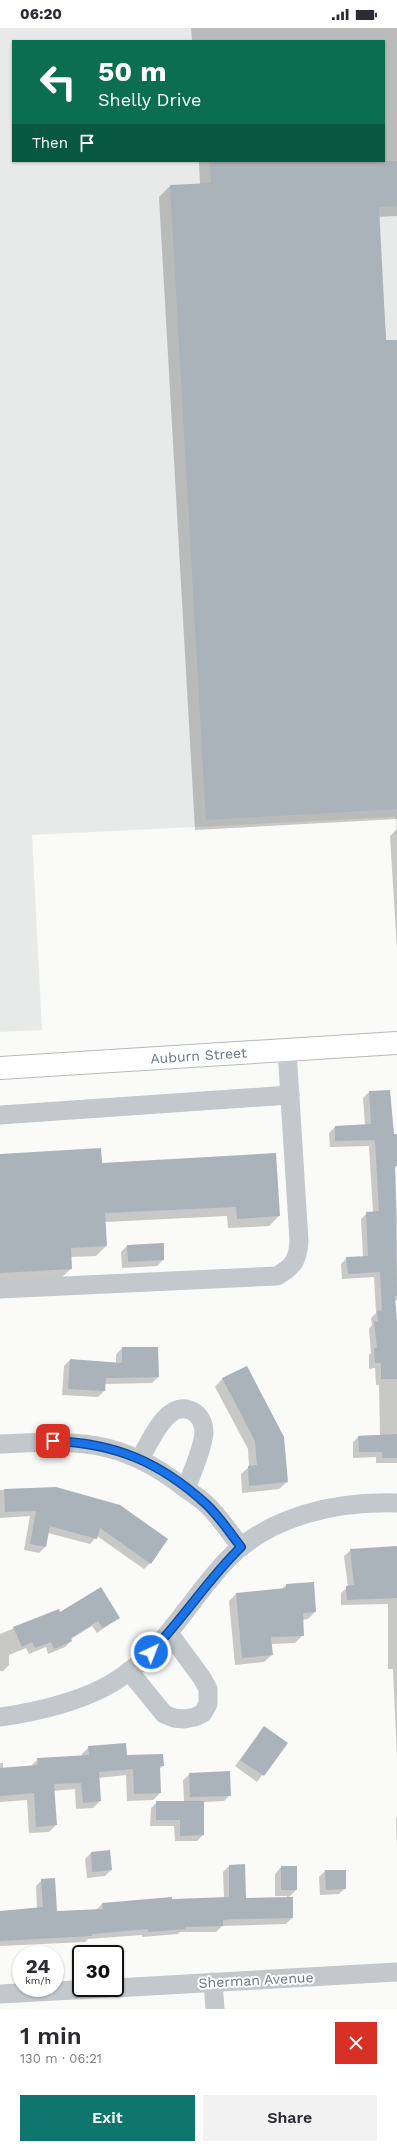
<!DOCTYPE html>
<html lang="en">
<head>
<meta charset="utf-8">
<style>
  body { margin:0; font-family:"Work Sans",sans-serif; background:#f2f2f3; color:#2b2b33; height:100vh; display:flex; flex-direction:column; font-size:15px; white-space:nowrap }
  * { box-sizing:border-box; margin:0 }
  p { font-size:13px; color:#7c7c81 }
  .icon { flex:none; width:22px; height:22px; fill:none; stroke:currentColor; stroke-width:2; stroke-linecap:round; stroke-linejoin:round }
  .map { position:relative; height:1981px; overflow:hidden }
  .sheet { display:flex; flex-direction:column; background:#fff; flex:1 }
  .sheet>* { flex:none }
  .hud { position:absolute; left:12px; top:12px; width:373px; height:122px; border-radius:0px; box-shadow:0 1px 3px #0004; background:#0b6e4f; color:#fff; overflow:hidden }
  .speed { position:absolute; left:12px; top:1917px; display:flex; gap:8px; font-size:20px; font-weight:700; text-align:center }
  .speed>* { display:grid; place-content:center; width:52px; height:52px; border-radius:50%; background:#fff; box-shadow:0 1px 3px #0004; line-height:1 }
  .speed small { font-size:10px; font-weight:400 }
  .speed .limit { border:2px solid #111; border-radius:6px; background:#fff; color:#111 }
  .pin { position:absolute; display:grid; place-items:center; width:34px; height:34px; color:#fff; margin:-17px; border-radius:8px; box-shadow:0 2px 6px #0006 }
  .me { position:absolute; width:44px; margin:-22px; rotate:43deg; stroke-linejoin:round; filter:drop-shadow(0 0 3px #0008) }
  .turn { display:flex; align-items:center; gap:14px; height:84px; padding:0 20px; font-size:18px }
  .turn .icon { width:52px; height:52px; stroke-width:2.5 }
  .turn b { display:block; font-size:28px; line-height:34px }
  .then { display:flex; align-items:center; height:38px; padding:0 20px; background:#0003; gap:8px; font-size:15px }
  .round { display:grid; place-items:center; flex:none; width:42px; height:42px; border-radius:0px; background:#f2f2f3 }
  .summary { display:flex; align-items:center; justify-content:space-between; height:68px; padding:0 20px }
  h1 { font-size:24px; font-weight:600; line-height:30px }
  .button { display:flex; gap:8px; margin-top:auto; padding:8px 20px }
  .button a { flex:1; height:46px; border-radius:0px; background:#0f766e; color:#fff; font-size:16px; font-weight:600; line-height:46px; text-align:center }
  .button a+a { background:#f2f2f3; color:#2b2b33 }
  .status { display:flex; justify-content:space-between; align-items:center; height:28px; padding:0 20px; background:#fff; direction:ltr }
  .status svg { height:11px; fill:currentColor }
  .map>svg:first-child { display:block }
  .built { fill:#e8e9e9; fill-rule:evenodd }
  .shadow { fill:#0003 }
  .building { fill:#aab3b9 }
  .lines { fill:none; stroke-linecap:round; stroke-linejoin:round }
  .major-casing { stroke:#b5babe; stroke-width:24 }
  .minor { stroke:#c3c8cc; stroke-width:19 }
  .major { stroke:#fff; stroke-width:22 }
  .route-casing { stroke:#114b97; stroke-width:10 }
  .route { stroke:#1a73e8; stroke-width:7 }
  .labels { text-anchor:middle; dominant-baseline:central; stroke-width:4; stroke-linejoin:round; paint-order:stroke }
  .street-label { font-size:14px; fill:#657683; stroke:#fff }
</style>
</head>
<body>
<div class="status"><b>06:20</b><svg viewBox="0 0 49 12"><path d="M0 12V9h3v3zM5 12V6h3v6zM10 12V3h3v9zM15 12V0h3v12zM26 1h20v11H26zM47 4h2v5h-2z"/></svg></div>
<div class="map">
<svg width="397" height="1981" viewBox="0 0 397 1981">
  <rect width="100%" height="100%" fill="#fafaf8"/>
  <path class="built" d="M0 0H397V814L395 789 32 807 42 1002 0 1004ZM13 13H384V133H13Z"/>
  <g class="shadow">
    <path d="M191 0H397V188L378 189 386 313H397V791L195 802 159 169 170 158 200 156 199 133H384V13H192Z"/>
    <path d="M397 801V922L390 808Z"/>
    <path d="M369 1064 397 1138 395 1140 397 1187V1272L394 1273 397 1303V1435H376V1429L353 1430V1414L359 1408 380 1407 379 1357H376L375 1340 369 1341V1327L371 1325 369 1301 372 1297 371 1290 376 1285 374 1249 342 1251 341 1236 347 1230 363 1229 361 1191 367 1185 373 1184 369 1118 330 1119 329 1105 335 1099 365 1097 363 1070Z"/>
    <path d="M0 1127 101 1136 279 1188 269 1198 228 1200 227 1188 105 1194 106 1218 96 1228 71 1229V1241L61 1250 0 1254Z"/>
    <path d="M127 1218 163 1232 157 1238 122 1240 121 1224Z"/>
    <path d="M122 1320 158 1349 152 1355 104 1356V1363L98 1369 62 1367 64 1338 70 1332 116 1336V1327Z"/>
    <path d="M246 1339 287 1454 279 1461 242 1465 241 1446 249 1439 248 1421 215 1359 222 1351Z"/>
    <path d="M56 1460 150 1535 144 1541 97 1508 90 1516 48 1505 45 1519 39 1525 24 1522 30 1488 0 1490V1462Z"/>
    <path d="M397 1519V1730L393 1641H388V1576L341 1577V1565L348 1559 344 1528 351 1522Z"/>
    <path d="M287 1556 315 1584 308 1591 302 1592 303 1607 295 1615 271 1616 272 1627 264 1634 235 1637 229 1573 236 1566 282 1561Z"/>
    <path d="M58 1582 60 1585 118 1590 97 1605 92 1598 71 1611V1613L65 1619 48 1626 46 1619 29 1626 26 1620 9 1627V1637L3 1643H0V1606Z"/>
    <path d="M264 1700 286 1715 257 1754 235 1738Z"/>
    <path d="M89 1719 163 1738 159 1741 160 1765 153 1772 127 1773 126 1747 99 1750 100 1773 93 1780 76 1781 75 1761 53 1763 56 1797 49 1804 29 1805 27 1772 0 1774V1735H3V1740L31 1738 38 1731 82 1729V1726Z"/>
    <path d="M190 1746 230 1767 224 1773 203 1774V1807L197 1813H175L174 1798H150L151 1780 157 1774H184L183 1752Z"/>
    <path d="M397 1790V1821L396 1791Z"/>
    <path d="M91 1825 111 1842 105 1848 87 1850 85 1831Z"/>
    <path d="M229 1838 245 1871 287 1870V1868H275V1846L281 1839 296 1862 288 1870 292 1890 286 1896 222 1898 216 1904H180L178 1906 142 1909V1907L88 1911 85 1914 0 1918V1884L37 1881 36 1858 42 1852 56 1884 96 1882 102 1876 224 1870 223 1844Z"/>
    <path d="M325 1843H345V1860L339 1866 320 1867 319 1849Z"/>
  </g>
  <g class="building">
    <path d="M210 133H397V178L379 179 386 312H397V781L206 792 170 157 211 155Z"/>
    <path d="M390 1062 394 1106H397V1138H395L397 1268H395L397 1293V1351H381V1335H375L374 1320H377L374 1294 378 1293 377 1283 382 1282 380 1244 348 1246 346 1229 368 1228 366 1184 379 1183 375 1112 335 1113V1098L371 1096 369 1063Z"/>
    <path d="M101 1120 102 1135 276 1125 280 1188 237 1191 236 1179 105 1185 107 1218 71 1220 72 1241 0 1245V1126Z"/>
    <path d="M164 1215V1232L128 1234 127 1217Z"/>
    <path d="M122 1319H158L159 1349 106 1350 105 1363 68 1361 70 1331 122 1335Z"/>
    <path d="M247 1338 284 1409 288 1454 249 1458 248 1438 257 1437 255 1413 222 1350Z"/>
    <path d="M397 1406V1430H382V1424H359L358 1408Z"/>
    <path d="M56 1459 120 1477 168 1511 151 1536 100 1500 97 1511 50 1498 46 1519 30 1516 36 1483 5 1484 4 1461Z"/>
    <path d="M397 1518V1570L347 1572 346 1558 354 1557 350 1521Z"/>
    <path d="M314 1554 316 1584 303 1585 304 1608 271 1609 273 1627 242 1630 236 1565 286 1560V1556Z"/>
    <path d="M101 1559 120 1590 103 1600 98 1593 71 1610 72 1613 54 1621 51 1614 35 1620 32 1614 22 1619 13 1599 59 1581 60 1584Z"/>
    <path d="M264 1698 288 1715 264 1748 240 1732Z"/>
    <path d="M126 1715 127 1727 163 1726 164 1738H160L161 1765 134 1766 133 1741 99 1744 101 1773 83 1775 81 1755 54 1756 57 1797 36 1799 34 1765 0 1768V1740L38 1737 37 1730 89 1727 88 1718Z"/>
    <path d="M230 1743 231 1768 190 1769 189 1745Z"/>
    <path d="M156 1773H204V1807L180 1808V1792H156Z"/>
    <path d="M110 1822 112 1842 92 1844 91 1824Z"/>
    <path d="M245 1836 246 1870 293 1869V1890L235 1891 223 1892V1898L185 1899V1901L148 1904V1901L92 1906V1908L0 1913V1883L43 1879 41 1851 55 1850 57 1883 103 1881 102 1875 172 1869V1871L229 1869V1837Z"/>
    <rect x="281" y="1838" width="16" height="24"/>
    <path d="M325 1842H346V1861L326 1862Z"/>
  </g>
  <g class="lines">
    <g class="major-casing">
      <g id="major">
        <path id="s1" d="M0 1040 397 1015"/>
      </g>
    </g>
    <g class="minor">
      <path d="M0 1087 290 1067"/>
      <path d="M0 1261 277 1248C293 1239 298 1232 299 1213L287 1022"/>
      <path d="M0 1416C74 1412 120 1410 182 1458 190 1464 199 1469 206 1476 219 1488 230 1505 241 1519"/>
      <path d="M140 1431C150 1414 168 1368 194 1384 201 1389 204 1396 204 1405 202 1424 192 1443 186 1461"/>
      <path d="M129 1643 164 1686 174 1690 184 1691 195 1689 203 1685 208 1676V1661L202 1650 169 1605"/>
      <path d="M0 1689C38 1684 88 1672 120 1650 167 1618 190 1571 227 1532 270 1487 338 1473 397 1475"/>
      <path d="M213 1954 215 1981"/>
      <path d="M115 1960 397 1944"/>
      <path d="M0 1966 111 1960"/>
    </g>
    <use href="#major" class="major"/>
  </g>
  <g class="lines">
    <g class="route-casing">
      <path id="route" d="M53 1413C115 1415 160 1434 206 1476 219 1488 230 1505 241 1519 208 1551 183 1591 151 1624"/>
    </g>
    <use href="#route" class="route"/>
  </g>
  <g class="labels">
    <g class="street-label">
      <text stroke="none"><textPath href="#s1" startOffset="199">Auburn Street</textPath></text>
      <text transform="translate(256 1952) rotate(-3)">Sherman Avenue</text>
    </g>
  </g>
</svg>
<div class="speed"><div>24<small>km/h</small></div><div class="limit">30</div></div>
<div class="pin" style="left:53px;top:1413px;background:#d93025"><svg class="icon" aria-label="arrive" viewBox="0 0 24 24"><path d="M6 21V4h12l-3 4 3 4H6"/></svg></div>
<svg class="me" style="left:151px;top:1624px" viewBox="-20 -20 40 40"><circle r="17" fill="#1a73e8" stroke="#fff" stroke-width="3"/><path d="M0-11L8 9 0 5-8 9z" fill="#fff"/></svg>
<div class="hud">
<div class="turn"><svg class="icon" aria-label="left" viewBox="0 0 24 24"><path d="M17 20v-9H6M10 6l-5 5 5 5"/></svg><div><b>50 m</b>Shelly Drive</div></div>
<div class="then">Then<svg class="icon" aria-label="arrive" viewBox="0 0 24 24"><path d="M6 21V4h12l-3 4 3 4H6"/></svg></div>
</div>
</div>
<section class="sheet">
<div class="summary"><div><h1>1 min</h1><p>130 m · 06:21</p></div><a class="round" style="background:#d93025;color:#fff"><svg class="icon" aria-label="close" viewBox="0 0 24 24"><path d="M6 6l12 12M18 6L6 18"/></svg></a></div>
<div class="button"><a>Exit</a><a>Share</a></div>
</section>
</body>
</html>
